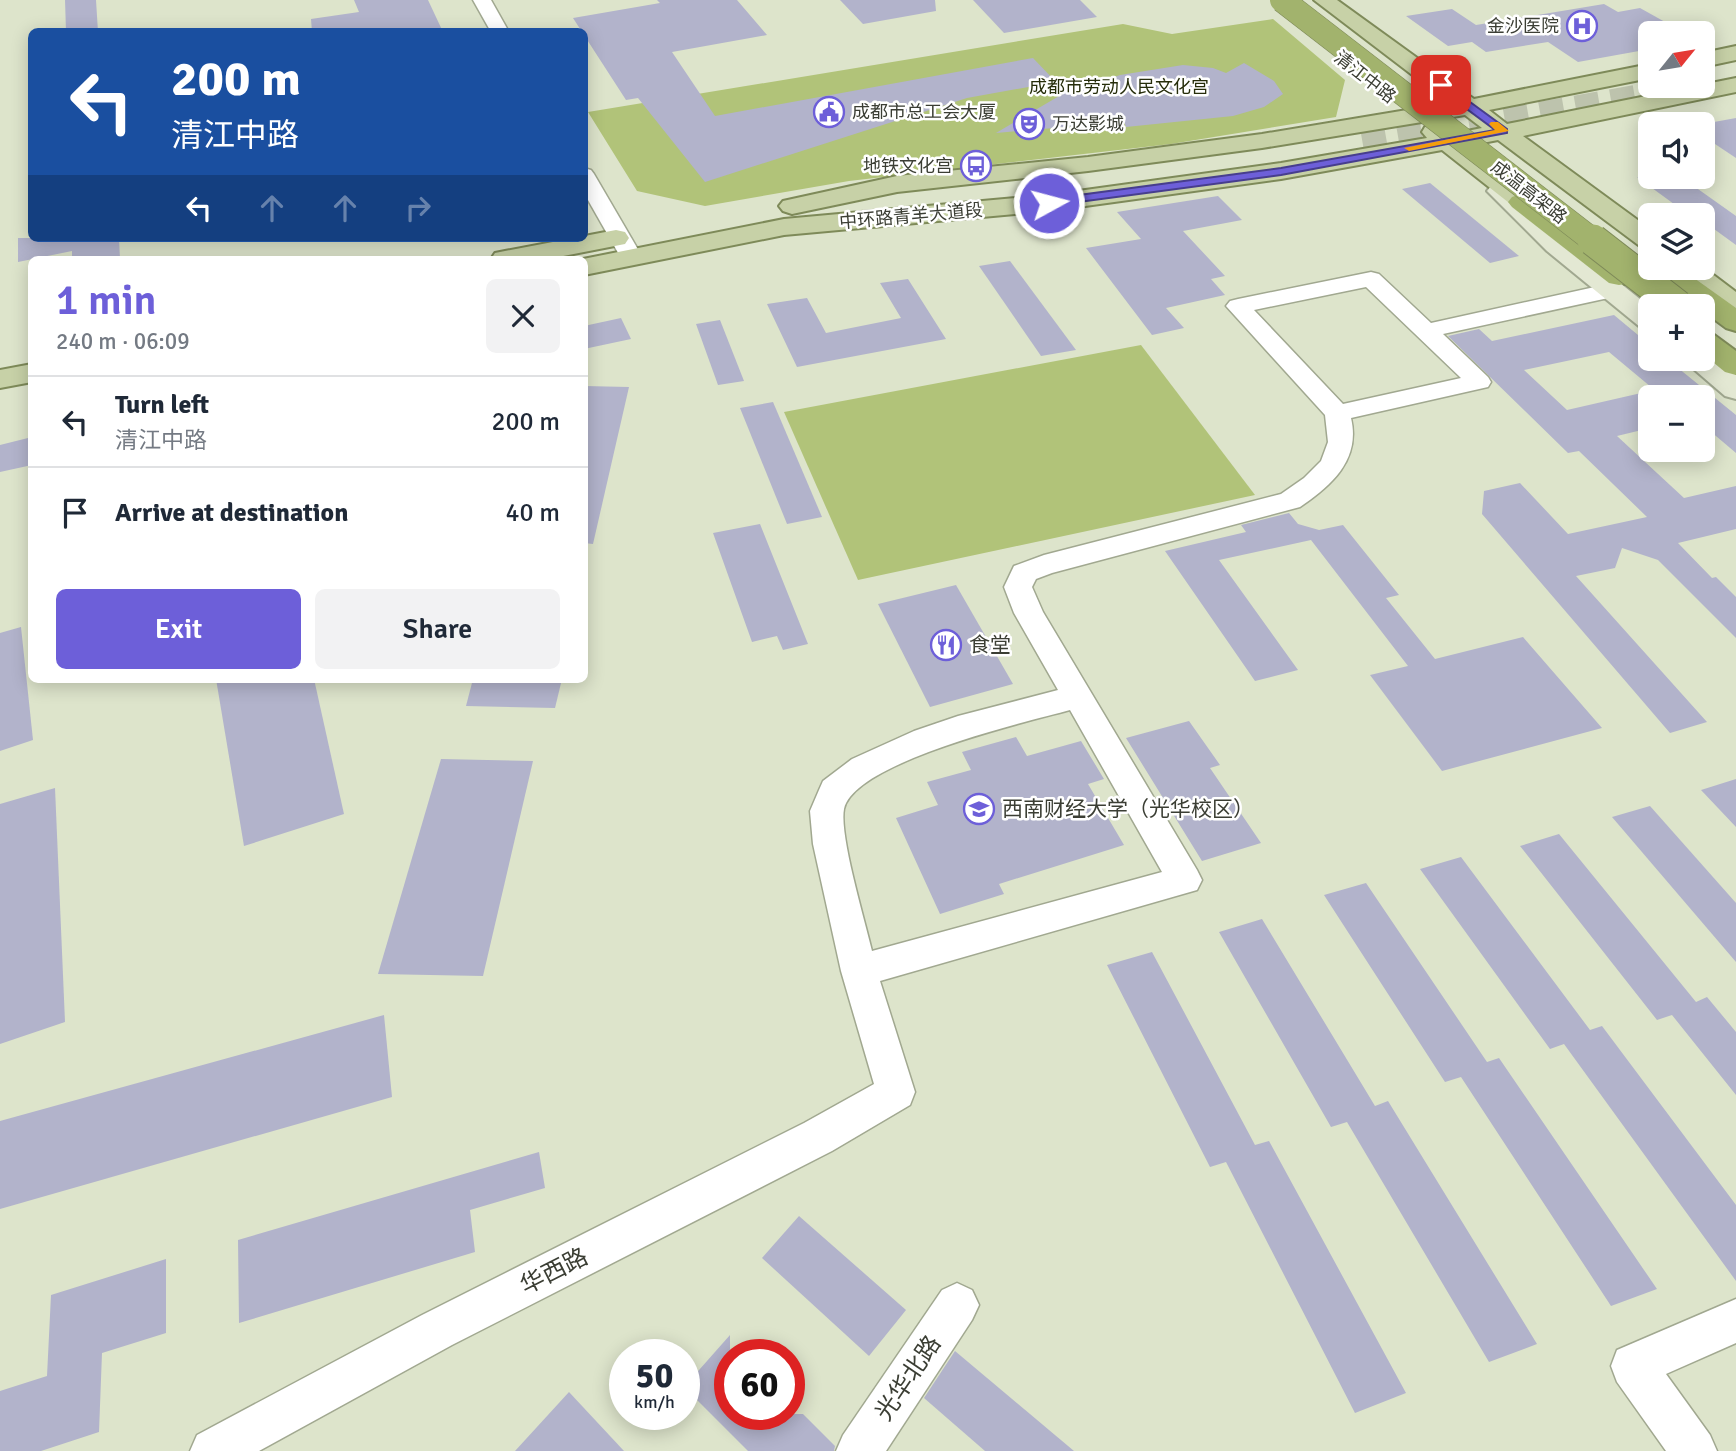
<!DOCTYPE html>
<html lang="en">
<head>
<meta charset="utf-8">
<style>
  body { margin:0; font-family:Signika,"Noto Sans SC",sans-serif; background:#f2f2f3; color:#1f2937; height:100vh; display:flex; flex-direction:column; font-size:26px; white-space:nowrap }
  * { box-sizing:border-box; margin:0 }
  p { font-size:23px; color:#747a83 }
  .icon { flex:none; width:38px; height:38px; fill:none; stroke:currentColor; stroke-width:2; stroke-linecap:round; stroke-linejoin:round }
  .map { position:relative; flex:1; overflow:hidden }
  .side { position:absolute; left:28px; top:256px; width:560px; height:427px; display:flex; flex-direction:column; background:#fff; border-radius:10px; box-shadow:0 4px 18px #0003 }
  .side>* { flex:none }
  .banner { position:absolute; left:28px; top:28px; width:560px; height:214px; border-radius:10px; box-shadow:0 4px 18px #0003; background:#1a4fa0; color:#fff; overflow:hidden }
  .needle { width:46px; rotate:60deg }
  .buttons { position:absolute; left:1638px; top:21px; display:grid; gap:14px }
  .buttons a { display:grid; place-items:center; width:77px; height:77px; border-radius:10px; background:#fff; box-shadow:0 4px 18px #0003; font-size:35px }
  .speed { position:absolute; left:609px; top:1339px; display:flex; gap:14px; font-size:35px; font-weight:700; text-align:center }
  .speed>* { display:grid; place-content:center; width:91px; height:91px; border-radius:50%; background:#fff; box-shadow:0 4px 18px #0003; line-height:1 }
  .speed small { font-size:18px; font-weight:400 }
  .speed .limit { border:10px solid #d22; background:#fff; color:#111 }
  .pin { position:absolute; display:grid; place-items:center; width:60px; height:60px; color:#fff; margin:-30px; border-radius:14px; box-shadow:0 4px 10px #0006 }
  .me { position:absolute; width:77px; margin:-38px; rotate:83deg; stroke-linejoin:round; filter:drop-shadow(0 0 5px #0008) }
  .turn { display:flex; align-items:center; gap:24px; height:147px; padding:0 28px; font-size:32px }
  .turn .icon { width:91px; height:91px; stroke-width:2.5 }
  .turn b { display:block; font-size:49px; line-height:60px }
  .lanes { display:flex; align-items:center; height:66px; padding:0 28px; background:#0003; justify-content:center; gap:35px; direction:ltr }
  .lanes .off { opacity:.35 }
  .round { display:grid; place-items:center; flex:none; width:74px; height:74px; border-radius:10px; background:#f2f2f3 }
  .summary { display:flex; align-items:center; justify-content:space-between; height:119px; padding:0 28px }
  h1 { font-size:42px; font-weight:600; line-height:52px; color:#6d5fd9 }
  .cta { display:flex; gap:14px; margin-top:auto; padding:14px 28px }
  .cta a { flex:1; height:80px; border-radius:10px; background:#6d5fd9; color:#fff; font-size:28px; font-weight:600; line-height:80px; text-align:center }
  .cta a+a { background:#f2f2f3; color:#1f2937 }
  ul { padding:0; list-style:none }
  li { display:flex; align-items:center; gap:21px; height:91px; padding:0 28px; border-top:2px solid #e0e1e3 }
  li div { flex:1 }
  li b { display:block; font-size:26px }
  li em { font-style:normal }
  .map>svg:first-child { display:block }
  .green { fill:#b1c379 }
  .building { fill:#b2b3cb }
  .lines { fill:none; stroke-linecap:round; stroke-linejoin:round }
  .primary-tunnel { stroke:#bdc3ad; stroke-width:24; stroke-dasharray:24 12; stroke-linecap:butt }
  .street-casing { stroke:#a1a890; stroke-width:3 }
  .secondary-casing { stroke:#a1a890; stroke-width:4 }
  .primary-casing { stroke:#7e8a59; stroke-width:4 }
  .highway-casing { stroke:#7e8a59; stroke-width:4 }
  .street { fill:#fff; fill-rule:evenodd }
  .secondary { fill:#e3e8d3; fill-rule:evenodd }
  .primary { fill:#c7d1a7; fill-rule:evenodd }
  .highway { fill:#a2b36d; fill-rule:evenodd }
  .highway-bridge-far1-casing { stroke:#7e8a59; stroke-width:25; stroke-linecap:butt }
  .highway-bridge-casing { stroke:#7e8a59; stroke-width:33; stroke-linecap:butt }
  .highway-bridge-far1 { stroke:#a2b36d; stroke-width:24 }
  .highway-bridge { stroke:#a2b36d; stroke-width:31 }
  .route { fill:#6d5fd9; stroke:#473e8d; stroke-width:2 }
  .slow { fill:#f59e0b }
  .labels { text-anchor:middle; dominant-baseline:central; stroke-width:5; stroke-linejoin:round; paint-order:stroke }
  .far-poi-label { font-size:18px; fill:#3b3e34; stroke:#fff; text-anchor:end }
  .far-street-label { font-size:18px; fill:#3b3e34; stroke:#fff }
  .far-park-label { font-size:18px; fill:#262d0a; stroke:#fff }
  .poi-label { font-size:21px; fill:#3b3e34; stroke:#fff; text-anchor:start }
  .near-street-label { font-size:24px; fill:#3b3e34; stroke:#fff }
</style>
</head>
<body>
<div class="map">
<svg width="1736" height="1451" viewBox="0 0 1736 1451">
  <rect width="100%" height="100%" fill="#dde4cb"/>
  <g class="green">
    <path d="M1273 19 1345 80 1336 117 1171 144 849 181 705 206 637 191 588 112 1123 24 1172 34Z"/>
    <path d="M1141 345 1255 495 858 580 784 412Z"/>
  </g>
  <g class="building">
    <path d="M65 0H96L98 32H66Z"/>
    <path d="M354 0H428L443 32H312L311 19 359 12Z"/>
    <path d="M657 0H737L767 35 672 52 715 116 1033 58 1056 82 967 98 705 182 638 98 626 100 573 18 660 3Z"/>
    <path d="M840 0H935L936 11 863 24Z"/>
    <path d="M973 0H1080L1097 17 1004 33Z"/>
    <path d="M1604 4 1618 12 1640 8 1674 27 1650 31V49L1578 62 1548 42 1486 52 1472 42 1448 46 1406 16 1452 9 1476 25Z"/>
    <path d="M1244 63 1274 81 1283 94 1264 107 1233 116 1126 127 1124 122 996 133 1066 92 1068 94 1120 75 1183 65 1213 68 1226 73Z"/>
    <path d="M1736 118V158L1703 136V124Z"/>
    <path d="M1637 177H1681L1736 216V245L1703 221V215H1689Z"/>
    <path d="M1430 183 1519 256 1490 263 1402 189Z"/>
    <path d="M1218 196 1242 220 1183 231 1225 276 1211 279 1225 295 1166 308 1184 328 1152 335 1086 248 1141 239 1117 212Z"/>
    <path d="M18 238H119L120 259H72V251L18 262Z"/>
    <path d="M1010 261 1076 350 1041 356 979 266Z"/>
    <path d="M908 279 946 339 797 367 767 304 807 298 826 333 901 318 880 283Z"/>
    <path d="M1614 315 1650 345V359H1667L1736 415V453L1703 425V397H1663L1609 352 1524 370 1567 410 1650 391V428L1617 436 1684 498 1736 486V529L1678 543 1712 578 1716 577 1736 597V638L1658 560 1622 548 1615 568 1576 576 1707 722 1670 733 1482 514 1484 491 1520 483 1568 534 1647 517 1579 451 1568 453 1448 336 1479 329 1492 341Z"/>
    <path d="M621 318 631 339 584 349V326Z"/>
    <path d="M720 320 744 381 718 385 696 324Z"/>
    <path d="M584 386 629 387 593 544 584 543Z"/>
    <path d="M773 402 822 517 787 524 740 408Z"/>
    <path d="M32 437V465L0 472V445Z"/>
    <path d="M1289 513 1298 524 1319 530 1343 525 1399 595 1386 598 1435 659 1523 637 1602 728 1442 771 1370 675 1408 666 1311 540 1219 560 1298 670 1255 681 1165 551 1246 532 1241 525Z"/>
    <path d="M760 524 808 644 783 650 777 636 752 642 713 533Z"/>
    <path d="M956 585 1013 684 930 707 878 604Z"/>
    <path d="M21 627 33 740 0 751V633Z"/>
    <path d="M216 679H314L344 814 244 846Z"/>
    <path d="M473 679H562L555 708 466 706Z"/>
    <path d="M1189 721 1220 765 1210 768 1261 843 1202 861 1126 738Z"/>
    <path d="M1016 737 1027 756 1081 741 1104 779 1088 784 1124 845 999 884 1004 894 940 914 896 818 938 805 927 782 971 770 962 752Z"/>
    <path d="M441 759 533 761 483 976 378 974Z"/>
    <path d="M1736 779V827L1701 790Z"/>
    <path d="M55 788 65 1022 0 1044V804Z"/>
    <path d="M1650 806 1736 903V962L1612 817Z"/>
    <path d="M1559 834 1696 1002 1707 997 1736 1032V1095L1672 1015 1657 1020 1520 846Z"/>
    <path d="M1461 857 1590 1030 1602 1026 1736 1205V1281L1564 1044 1550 1049 1420 869Z"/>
    <path d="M1366 883 1487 1062 1499 1058 1657 1289 1611 1306 1461 1077 1445 1082 1324 895Z"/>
    <path d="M1262 919 1375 1106 1388 1101 1537 1344 1489 1362 1347 1122 1331 1127 1219 932Z"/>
    <path d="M1152 952 1255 1145 1269 1141 1406 1393 1355 1413 1226 1162 1210 1167 1107 965Z"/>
    <path d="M384 1015 392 1097 0 1209V1121Z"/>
    <path d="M539 1152 545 1188 470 1210 475 1252 239 1323 238 1240Z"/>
    <path d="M799 1216 906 1310 869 1356 762 1258Z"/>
    <path d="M166 1259V1333L102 1353 99 1432 41 1451H0V1391L47 1376 51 1295Z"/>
    <path d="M730 1335V1414H803L835 1446 834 1451H748L684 1387Z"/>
    <path d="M955 1351 1074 1451H985L924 1398Z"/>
    <path d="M569 1392 624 1451H515Z"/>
  </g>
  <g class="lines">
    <path class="primary-tunnel" d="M1363 145 1647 95"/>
    <g class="street-casing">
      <g id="street">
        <path d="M473 0H491L509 32H491Z"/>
        <path d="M584 168 591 170 594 174 643 258 640 263H624L621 258 584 193Z"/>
        <path d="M1371 272 1379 274 1431 323 1613 283 1621 285 1624 290 1621 295 1613 297 1443 334 1488 377 1491 382 1488 387 1351 418C1361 460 1331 486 1300 507L1052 573 1036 579 1032 587 1043 612 1197 870 1202 880 1197 890 880 981 915 1092 910 1105 832 1151 452 1345 259 1451H190L197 1435 422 1315 804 1123 874 1084 841 971 813 844 810 811 819 790 823 781 852 759 914 731 958 716 1058 690 1014 613 1004 587 1014 566 1044 555 1281 494 1304 478 1321 461 1328 442 1325 415 1226 306 1230 301 1238 299ZM1366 287 1461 378 1343 404 1254 310ZM1070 710 1162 872 872 951C865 921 839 835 844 809 854 762 1026 722 1070 710Z"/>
        <path d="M957 1283 972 1290 979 1305 972 1320 886 1451H836L843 1435 942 1290Z"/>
        <path d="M1736 1299V1343L1666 1374 1710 1435 1717 1451H1666L1617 1382 1611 1366 1617 1350Z"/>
      </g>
    </g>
    <g class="secondary-casing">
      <g id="secondary">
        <path d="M1500 183 1509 186 1565 239 1650 307V330L1640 327 1547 251 1487 191 1491 186Z"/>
        <path d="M1703 352 1736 375V399L1725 396 1682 359H1703Z"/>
      </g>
    </g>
    <g class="primary-casing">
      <g id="primary">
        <path d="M1314 0H1337L1474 99 1650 64V78L1489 110 1507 124 1736 78V92L1523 136 1650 229V249L1641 247 1498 140 1467 146 1564 220 1568 226 1564 232 1555 234 1546 232 1442 150 1281 179 1049 211 784 235 584 275 583 259 784 219 1049 195 1281 163 1427 138 1422 132 1425 127 1434 125 1452 134 1482 128 1465 115 1262 148 1088 171 897 192 792 214 783 211 779 206 783 201 897 176 1088 157 1262 134 1449 103Z"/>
        <path d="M1736 46V60L1703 67V53Z"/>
        <path d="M616 230 625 232 629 238 625 244 548 259H491L495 253 505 251Z"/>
        <path d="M1703 267 1736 292V313L1726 311 1673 268Z"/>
        <path d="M32 364V382L0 388V370Z"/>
      </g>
    </g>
    <g class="highway-casing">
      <g id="highway">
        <path d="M1521 194 1530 197 1629 271 1633 277 1629 283 1619 285 1609 283 1512 207 1508 202 1512 197Z"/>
        <path d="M1650 267 1680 268 1736 308V331L1726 328 1703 311V306H1697L1653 274Z"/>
        <path d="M1703 331 1713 334 1736 351V375L1725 372 1703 354Z"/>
      </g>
    </g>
    <use href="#street" class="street"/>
    <use href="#secondary" class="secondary"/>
    <use href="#primary" class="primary"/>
    <use href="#highway" class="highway"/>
    <g class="highway-bridge-far1-casing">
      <path id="highway-bridge-far1" d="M1282 0 1595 242"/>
    </g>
    <g class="highway-bridge-casing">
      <path id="highway-bridge" d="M1593 240 1678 306"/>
    </g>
    <use href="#highway-bridge-far1" class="highway-bridge-far1"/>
    <use href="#highway-bridge" class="highway-bridge"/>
  </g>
  <path class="route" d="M1437 83H1444L1507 129V133L1281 175 1049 206 1044 203 1049 199 1281 168 1495 130 1437 87Z"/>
  <path class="slow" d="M1491 122H1498L1509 131 1409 151 1404 148 1495 130 1489 124Z"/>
  <defs>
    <g id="hospital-ring" transform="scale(1.575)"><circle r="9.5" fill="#fff" stroke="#6d5fd9" stroke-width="1.5"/><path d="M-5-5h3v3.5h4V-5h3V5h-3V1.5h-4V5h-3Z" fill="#6d5fd9"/></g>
    <g id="civic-ring" transform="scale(1.575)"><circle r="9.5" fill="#fff" stroke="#6d5fd9" stroke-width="1.5"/><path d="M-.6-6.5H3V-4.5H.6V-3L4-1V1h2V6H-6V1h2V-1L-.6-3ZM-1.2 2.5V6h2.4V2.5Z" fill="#6d5fd9"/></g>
    <g id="theatre-ring" transform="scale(1.575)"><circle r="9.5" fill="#fff" stroke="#6d5fd9" stroke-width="1.5"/><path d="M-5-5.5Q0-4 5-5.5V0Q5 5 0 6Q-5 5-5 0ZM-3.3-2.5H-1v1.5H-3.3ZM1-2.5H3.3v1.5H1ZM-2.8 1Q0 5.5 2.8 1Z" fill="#6d5fd9"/></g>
    <g id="bus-ring" transform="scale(1.575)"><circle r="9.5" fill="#fff" stroke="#6d5fd9" stroke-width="1.5"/><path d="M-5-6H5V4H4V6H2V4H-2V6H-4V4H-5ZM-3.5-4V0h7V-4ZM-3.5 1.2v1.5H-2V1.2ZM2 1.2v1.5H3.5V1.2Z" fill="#6d5fd9"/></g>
    <g id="restaurant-ring" transform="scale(1.575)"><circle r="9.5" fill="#fff" stroke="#6d5fd9" stroke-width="1.5"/><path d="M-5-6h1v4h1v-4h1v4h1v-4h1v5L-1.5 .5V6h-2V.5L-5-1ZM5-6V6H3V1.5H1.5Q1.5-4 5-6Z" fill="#6d5fd9"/></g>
    <g id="university-ring" transform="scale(1.575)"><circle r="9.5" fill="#fff" stroke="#6d5fd9" stroke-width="1.5"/><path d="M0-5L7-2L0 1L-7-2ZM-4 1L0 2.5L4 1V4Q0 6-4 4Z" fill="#6d5fd9"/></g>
  </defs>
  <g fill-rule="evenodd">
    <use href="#hospital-ring" x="1582" y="26"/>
    <use href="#civic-ring" x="829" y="112"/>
    <use href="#theatre-ring" x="1029" y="124"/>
    <use href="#bus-ring" x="976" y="166"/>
    <use href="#restaurant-ring" x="946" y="645"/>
    <use href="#university-ring" x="979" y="809"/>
  </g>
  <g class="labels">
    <g class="far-poi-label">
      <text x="1559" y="26">金沙医院</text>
      <text x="852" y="112" text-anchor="start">成都市总工会大厦</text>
      <text x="1052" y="124" text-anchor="start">万达影城</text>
      <text x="953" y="166">地铁文化宫</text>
    </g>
    <g class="far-street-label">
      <text transform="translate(1365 77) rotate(38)">清江中路</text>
      <text transform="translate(1529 192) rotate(38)">成温高架路</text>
      <text transform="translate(911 216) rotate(-5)">中环路青羊大道段</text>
    </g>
    <g class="far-park-label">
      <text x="1119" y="87">成都市劳动人民文化宫</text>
    </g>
    <g class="poi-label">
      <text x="969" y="645">食堂</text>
      <text x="1002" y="809">西南财经大学（光华校区）</text>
    </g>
    <g class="near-street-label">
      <text transform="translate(554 1271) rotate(-27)">华西路</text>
      <text transform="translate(908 1378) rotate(-56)">光华北路</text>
    </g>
  </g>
</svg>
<div class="buttons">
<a><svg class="needle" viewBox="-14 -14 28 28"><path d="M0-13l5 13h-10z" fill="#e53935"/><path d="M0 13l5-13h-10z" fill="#747a83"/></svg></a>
<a><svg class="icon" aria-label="sound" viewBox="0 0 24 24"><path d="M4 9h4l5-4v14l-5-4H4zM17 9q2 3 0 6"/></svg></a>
<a><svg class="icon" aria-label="layers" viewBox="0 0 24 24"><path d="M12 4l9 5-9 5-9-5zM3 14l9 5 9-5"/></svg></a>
<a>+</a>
<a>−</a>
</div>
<div class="speed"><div>50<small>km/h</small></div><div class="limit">60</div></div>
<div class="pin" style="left:1441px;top:85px;background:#d93025"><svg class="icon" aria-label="arrive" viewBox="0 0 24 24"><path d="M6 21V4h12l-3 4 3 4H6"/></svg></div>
<svg class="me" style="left:1049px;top:203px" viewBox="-20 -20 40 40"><circle r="17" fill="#6d5fd9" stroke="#fff" stroke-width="3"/><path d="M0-11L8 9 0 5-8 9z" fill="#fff"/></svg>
<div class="banner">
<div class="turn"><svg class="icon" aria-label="left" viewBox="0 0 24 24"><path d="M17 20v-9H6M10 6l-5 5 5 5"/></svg><div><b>200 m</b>清江中路</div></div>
<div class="lanes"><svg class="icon" aria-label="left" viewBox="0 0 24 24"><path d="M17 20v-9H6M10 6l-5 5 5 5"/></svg><svg class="icon off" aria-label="ahead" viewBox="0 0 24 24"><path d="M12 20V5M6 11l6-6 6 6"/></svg><svg class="icon off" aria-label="ahead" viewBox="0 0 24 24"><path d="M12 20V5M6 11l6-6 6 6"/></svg><svg class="icon off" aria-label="right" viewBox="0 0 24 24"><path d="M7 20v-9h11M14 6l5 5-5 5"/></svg></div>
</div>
<section class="side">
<div class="summary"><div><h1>1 min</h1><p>240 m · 06:09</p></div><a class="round"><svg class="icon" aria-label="close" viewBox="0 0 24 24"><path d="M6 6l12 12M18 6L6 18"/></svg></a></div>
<ul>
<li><svg class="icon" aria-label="left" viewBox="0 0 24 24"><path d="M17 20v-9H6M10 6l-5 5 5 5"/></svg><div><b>Turn left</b><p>清江中路</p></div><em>200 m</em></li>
<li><svg class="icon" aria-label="arrive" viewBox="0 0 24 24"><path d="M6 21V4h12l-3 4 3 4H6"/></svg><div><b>Arrive at destination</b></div><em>40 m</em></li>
</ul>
<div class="cta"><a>Exit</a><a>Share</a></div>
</section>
</div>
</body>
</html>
